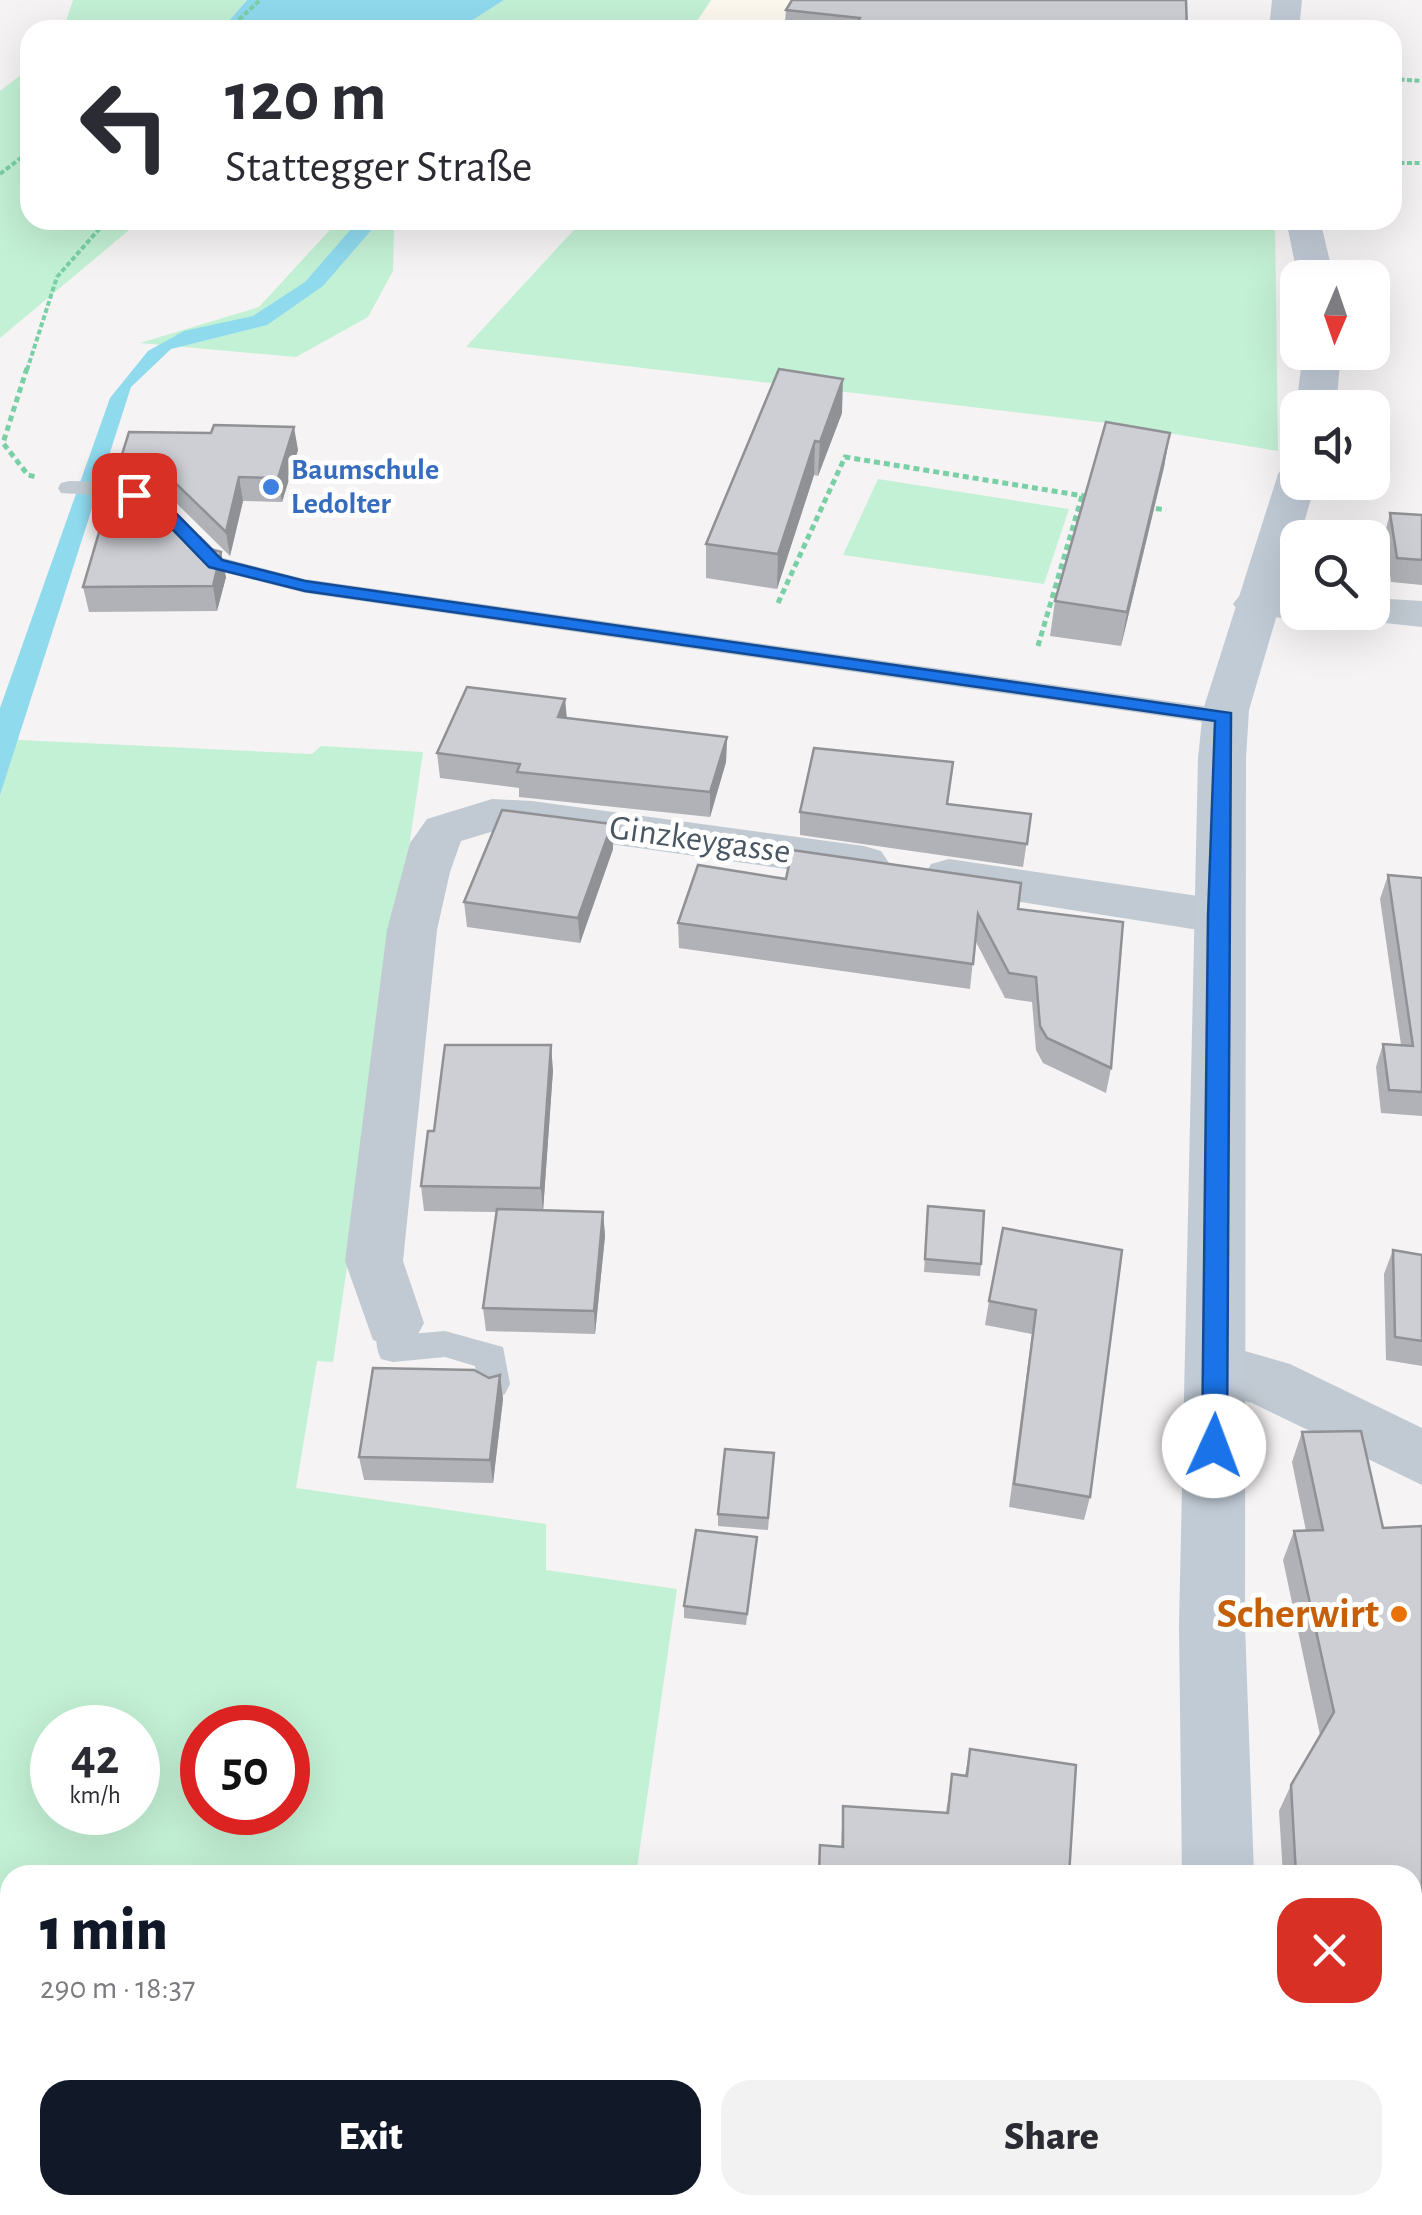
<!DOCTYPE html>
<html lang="en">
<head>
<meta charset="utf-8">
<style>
  body { margin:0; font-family:"Alegreya Sans",sans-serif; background:#f2f2f3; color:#2b2b33; height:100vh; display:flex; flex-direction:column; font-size:38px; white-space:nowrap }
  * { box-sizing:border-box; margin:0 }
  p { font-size:32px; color:#7c7c81 }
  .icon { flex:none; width:55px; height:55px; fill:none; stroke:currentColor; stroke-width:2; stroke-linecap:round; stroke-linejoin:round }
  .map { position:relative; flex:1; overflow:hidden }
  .side { position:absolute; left:0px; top:1865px; width:1422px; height:350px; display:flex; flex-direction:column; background:#fff; border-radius:30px 30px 0 0; box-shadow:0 10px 40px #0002 }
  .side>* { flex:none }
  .hud { position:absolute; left:20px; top:20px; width:1382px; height:210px; border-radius:30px; box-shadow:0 10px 40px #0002; background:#fff; color:#2b2b33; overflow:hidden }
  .needle { width:65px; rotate:182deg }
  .tools { position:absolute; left:1280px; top:260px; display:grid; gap:20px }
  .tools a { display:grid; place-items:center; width:110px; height:110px; border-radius:20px; background:#fff; box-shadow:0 10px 40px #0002; font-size:50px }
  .speed { position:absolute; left:30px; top:1705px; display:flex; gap:20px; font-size:50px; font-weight:700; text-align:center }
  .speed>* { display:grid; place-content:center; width:130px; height:130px; border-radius:50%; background:#fff; box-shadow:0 10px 40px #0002; line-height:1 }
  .speed small { font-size:25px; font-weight:400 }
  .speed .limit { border:15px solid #d22; background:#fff; color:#111 }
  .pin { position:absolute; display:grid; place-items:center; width:85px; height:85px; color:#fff; margin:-42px; border-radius:20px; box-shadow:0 5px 15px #0006 }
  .me { position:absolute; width:110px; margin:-55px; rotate:2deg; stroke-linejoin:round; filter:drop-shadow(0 0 8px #0008) }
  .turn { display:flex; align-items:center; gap:35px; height:210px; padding:0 40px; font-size:45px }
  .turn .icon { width:130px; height:130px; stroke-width:2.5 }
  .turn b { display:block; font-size:70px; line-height:85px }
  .round { display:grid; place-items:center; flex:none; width:105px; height:105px; border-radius:30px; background:#f2f2f3 }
  .overview { display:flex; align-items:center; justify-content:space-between; height:170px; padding:0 40px }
  h1 { font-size:60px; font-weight:800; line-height:75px; color:#111827 }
  .action { display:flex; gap:20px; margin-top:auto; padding:20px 40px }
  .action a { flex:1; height:115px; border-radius:30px; background:#111827; color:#fff; font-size:40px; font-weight:800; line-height:115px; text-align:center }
  .action a+a { background:#f2f2f3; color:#2b2b33 }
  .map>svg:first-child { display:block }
  .commercial { fill:#fdf9ef }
  .green { fill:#c3f1d5; fill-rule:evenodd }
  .water { fill:#90daee }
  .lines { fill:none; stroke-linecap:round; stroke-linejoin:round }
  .path-far1 { stroke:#7ad0a6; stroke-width:4; stroke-dasharray:5 2.5; stroke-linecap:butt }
  .path { stroke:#7ad0a6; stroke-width:5; stroke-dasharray:6 4; stroke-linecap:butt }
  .lane { fill:#c1cad2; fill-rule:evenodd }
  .street { fill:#c1cad2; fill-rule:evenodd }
  .secondary { fill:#c1cbd6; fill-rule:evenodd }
  .wall { fill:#b0b2b7 }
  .shaded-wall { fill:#909195 }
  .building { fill:#cdcfd5; stroke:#909195; stroke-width:2.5 }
  .route { fill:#1a73e8; stroke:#114b97; stroke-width:2.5 }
  .shop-dot { fill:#3f7fe0; stroke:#fff; stroke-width:4 }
  .food-dot { fill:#e8710a; stroke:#fff; stroke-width:4 }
  .labels { text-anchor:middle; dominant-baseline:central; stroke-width:10; stroke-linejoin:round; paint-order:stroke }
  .far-shop-label { font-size:30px; font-weight:bold; fill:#366cbe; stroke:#fff; text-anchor:start }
  .street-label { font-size:35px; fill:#4a5661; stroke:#fff }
  .near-food-label { font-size:42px; font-weight:bold; fill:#c56008; stroke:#fff; text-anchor:end }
</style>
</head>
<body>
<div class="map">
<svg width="1422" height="2215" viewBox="0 0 1422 2215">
  <rect width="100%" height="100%" fill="#f5f3f3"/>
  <path class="commercial" d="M712 0H1148L1136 30H691Z"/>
  <g class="green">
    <path d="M73 0H247L221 30H63Z"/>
    <path d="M504 0H711L691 30H466L468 23Z"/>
    <path d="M30 68V220H141L0 338V91Z"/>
    <path d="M339 220H408L394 229 393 271 368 317 296 357 140 343 259 307Z"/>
    <path d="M583 220H1275L1278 451 1107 423 466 347Z"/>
    <path d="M878 479 1069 509 1044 584 843 555Z"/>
    <path d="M0 739 312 754 321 746 423 752 333 1362 317 1361 296 1488 546 1524V1570L677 1589 636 1875H10V2205H589L587 2215H0ZM52 1728H138V1812H52ZM202 1728H288V1812H202Z"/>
  </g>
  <g class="water">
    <path d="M247 0H504L468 23 466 30H221Z"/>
    <path d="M359 220H380L323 286 267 325 171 349 131 387 0 795V708L110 398 148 351 184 331 253 316 305 282Z"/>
  </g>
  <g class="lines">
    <g class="path-far1">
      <path d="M228 30 260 0"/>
      <path d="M1392 79 1422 81"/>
      <path d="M1392 163H1422"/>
      <path d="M0 174 30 151"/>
      <path d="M27 370 57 277 107 220"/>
    </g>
    <g class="path">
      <path d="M27 368 3 443 28 475 36 477"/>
      <path d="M1146 507 1166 510"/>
      <path d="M778 603 845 457 1090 497"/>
      <path d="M1038 646 1082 496"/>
    </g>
    <g class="lane">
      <path d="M69 481 113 482 158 495 161 500 150 507 112 496 61 493 58 488 61 483Z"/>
      <path d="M193 534 201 536 223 558 305 579 1224 709 1237 717 1224 725 305 593 207 568 181 541Z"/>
      <path d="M394 1310 406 1314 410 1334 445 1331 503 1347 510 1384 505 1394 493 1398 481 1394 475 1366 445 1357 393 1362 381 1359C374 1345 375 1328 382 1314Z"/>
    </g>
    <g class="street">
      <path d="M1255 591 1298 594V612H1316L1298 620 1240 613 1233 604 1240 595Z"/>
      <path d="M1372 598 1422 601V627L1357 620 1351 612H1372Z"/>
      <path d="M492 799 532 801 864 846 881 851 889 863 881 875 864 880 532 833 494 831 461 841 450 872 437 930 403 1261 424 1323 415 1340 394 1347 373 1340 345 1261 387 930 410 843 427 819Z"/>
      <path d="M949 859 1218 899 1236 904 1243 916 1236 928 1218 933 931 888 924 876 931 864Z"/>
      <path d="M1217 1343 1290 1364 1422 1428V1485L1252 1403 1195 1386 1187 1368 1195 1350Z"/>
    </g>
    <g class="secondary">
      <path d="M1272 0H1302L1299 30H1269Z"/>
      <path d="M1286 220H1320L1334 278H1298Z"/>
      <path d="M1303 352H1341L1336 408H1296Z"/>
      <path d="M1298 462V482H1316L1249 710 1246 758 1245 1625 1254 1875H1182L1179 1625 1198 758 1203 710 1278 474 1284 465Z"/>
      <rect x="1190" y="2205" width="80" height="10"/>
    </g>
  </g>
  <g class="wall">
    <path d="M1186 0 854 30 785 22 786 10Z"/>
    <path d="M842 413 818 476 814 475 777 589 706 578V544Z"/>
    <path d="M1170 433 1164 467 1121 646 1050 636 1055 601Z"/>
    <path d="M298 450 282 502 243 501 230 556 166 493 140 486 226 577 217 611 89 612 83 587 127 482 121 458Z"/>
    <path d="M1390 513 1422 515V585L1391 582 1384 537Z"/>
    <path d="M565 699 567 718 727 737 726 762 710 817 519 797V788L440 778 437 753Z"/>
    <path d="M948 804 1031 814 1023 867 800 835V812Z"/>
    <path d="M612 824 613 849 580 943 467 927 464 902Z"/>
    <path d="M1388 875 1422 878V1116L1381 1113 1376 1067 1383 1044 1401 1045 1380 899Z"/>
    <path d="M786 879 1018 909 1111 1068 1106 1093 1043 1063 1036 1050 1032 1002 1005 998 975 940 970 989 679 948 678 923Z"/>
    <path d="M553 1070 543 1210 603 1212 605 1236 595 1334 486 1331 483 1308 496 1212 424 1211 421 1186 434 1131Z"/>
    <path d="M928 1206 981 1264 980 1276 924 1272Z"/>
    <path d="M1122 1250 1090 1497 1084 1520 1009 1507 1032 1334 985 1325 989 1301Z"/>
    <path d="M1393 1250 1422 1255V1366L1386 1360 1384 1274Z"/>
    <path d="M500 1375 503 1399 493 1483 364 1480 359 1457Z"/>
    <path d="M1302 1432 1383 1528 1422 1526V1958H1412V1875H1283L1279 1811 1291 1785 1320 1735 1283 1560 1294 1531H1306L1292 1462Z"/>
    <path d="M773 1465 768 1530 718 1526V1514Z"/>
    <path d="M757 1537 746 1625 684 1618V1606Z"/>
    <path d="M970 1749 1069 1875H818L820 1845 841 1847 843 1806 946 1812 952 1774 965 1775Z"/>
  </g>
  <g class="shaded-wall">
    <path d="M843 379 842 413 818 476 820 442Z"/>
    <path d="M294 427 298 450 282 502 278 478Z"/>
    <path d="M1170 433 1164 467 1121 646 1127 612Z"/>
    <path d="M815 441 814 475 777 589 778 554Z"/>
    <path d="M239 477 243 501 230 556 226 532Z"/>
    <path d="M221 552 226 577 217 611 213 586Z"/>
    <path d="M565 699 567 724 558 717Z"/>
    <path d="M727 737 726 762 710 817V792Z"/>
    <path d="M612 824 613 849 580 943 578 918Z"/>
    <path d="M551 1045 553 1070 543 1212 541 1188Z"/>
    <path d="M603 1212 605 1236 595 1334 594 1311Z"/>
    <path d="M500 1375 503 1399 493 1483 490 1460Z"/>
  </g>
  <g class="building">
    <path d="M792 0H1186L1187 30H853L860 18 786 10Z"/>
    <path d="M779 369 843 379 820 442 815 441 778 554 706 544Z"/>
    <path d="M1106 422 1170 433 1127 612 1055 601Z"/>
    <path d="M214 425 294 427 278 478 239 477 226 532 161 469 121 458 129 432 211 433Z"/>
    <path d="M115 478 140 485 199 546 221 552 213 586 83 587Z"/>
    <path d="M1390 513 1422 515V560L1397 558Z"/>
    <path d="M467 687 565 699 558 717 727 737 710 792 517 772 520 764 437 753Z"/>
    <path d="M814 748 953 762 947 804 1031 814 1027 844 800 812Z"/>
    <path d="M502 810 612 824 578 918 464 902Z"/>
    <path d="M792 850 1021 883 1018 909 1123 922 1111 1068 1047 1038 1040 1026 1036 977 1009 973 978 914 973 964 678 923 698 865 786 879Z"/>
    <path d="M1388 875 1422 878V1092L1389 1090 1383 1044 1413 1046Z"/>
    <path d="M445 1045H551L541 1188 421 1186 428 1131H434Z"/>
    <path d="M928 1206 984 1211 981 1264 925 1259Z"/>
    <path d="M497 1209 603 1212 594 1311 483 1308Z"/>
    <path d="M1003 1228 1122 1250 1090 1497 1014 1484 1036 1310 989 1301Z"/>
    <path d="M1393 1250 1422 1255V1341L1395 1337Z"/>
    <path d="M373 1368 474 1370 489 1378 500 1375 490 1460 359 1457Z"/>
    <path d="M1361 1431 1383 1528 1422 1526V1934L1412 1935V1875H1296L1291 1785 1334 1712 1294 1531 1323 1530 1302 1432Z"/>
    <path d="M725 1449 774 1453 768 1518 718 1514Z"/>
    <path d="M696 1530 757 1537 747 1614 684 1606Z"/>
    <path d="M970 1749 1076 1765 1069 1875H946L902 1868V1875H819L820 1845 843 1847V1806L948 1813 952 1774 967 1776Z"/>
    <rect x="924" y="2205" width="147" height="10"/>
  </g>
  <path class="route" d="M134 490 161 498 222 560 305 581 1231 713 1227 1446 1224 1453 1214 1456 1205 1453 1202 1446 1208 916 1215 721 305 591 209 567 149 505 125 495Z"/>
  <circle class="shop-dot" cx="271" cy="487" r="10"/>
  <circle class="food-dot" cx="1399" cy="1614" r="10"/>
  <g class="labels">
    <g class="far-shop-label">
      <text x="291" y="470">Baumschule<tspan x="291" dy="34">Ledolter</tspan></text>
    </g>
    <g class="street-label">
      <text transform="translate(700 840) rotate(8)">Ginzkeygasse</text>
    </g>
    <g class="near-food-label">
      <text x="1379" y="1614">Scherwirt</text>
    </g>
  </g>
</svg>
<div class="tools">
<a><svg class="needle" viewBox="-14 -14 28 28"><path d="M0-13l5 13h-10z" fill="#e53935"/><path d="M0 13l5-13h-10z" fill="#7c7c81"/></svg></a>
<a><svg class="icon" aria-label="sound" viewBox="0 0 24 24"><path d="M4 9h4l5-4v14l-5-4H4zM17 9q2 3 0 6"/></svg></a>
<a><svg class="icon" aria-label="search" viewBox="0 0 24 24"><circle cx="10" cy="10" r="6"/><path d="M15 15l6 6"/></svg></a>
</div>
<div class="speed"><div>42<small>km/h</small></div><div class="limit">50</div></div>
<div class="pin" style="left:134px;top:495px;background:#d93025"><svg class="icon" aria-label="arrive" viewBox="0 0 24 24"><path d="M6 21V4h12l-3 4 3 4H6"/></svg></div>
<svg class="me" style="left:1214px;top:1446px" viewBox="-20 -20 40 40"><circle r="19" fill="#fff"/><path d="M0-13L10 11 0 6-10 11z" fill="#1a73e8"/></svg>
<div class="hud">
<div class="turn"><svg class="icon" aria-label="left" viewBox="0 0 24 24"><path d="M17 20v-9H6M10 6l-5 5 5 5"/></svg><div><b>120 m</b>Stattegger Straße</div></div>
</div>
<section class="side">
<div class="overview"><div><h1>1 min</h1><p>290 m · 18:37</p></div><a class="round" style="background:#d93025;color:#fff"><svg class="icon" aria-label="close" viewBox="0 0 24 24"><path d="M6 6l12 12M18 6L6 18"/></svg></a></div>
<div class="action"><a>Exit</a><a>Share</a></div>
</section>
</div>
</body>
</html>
